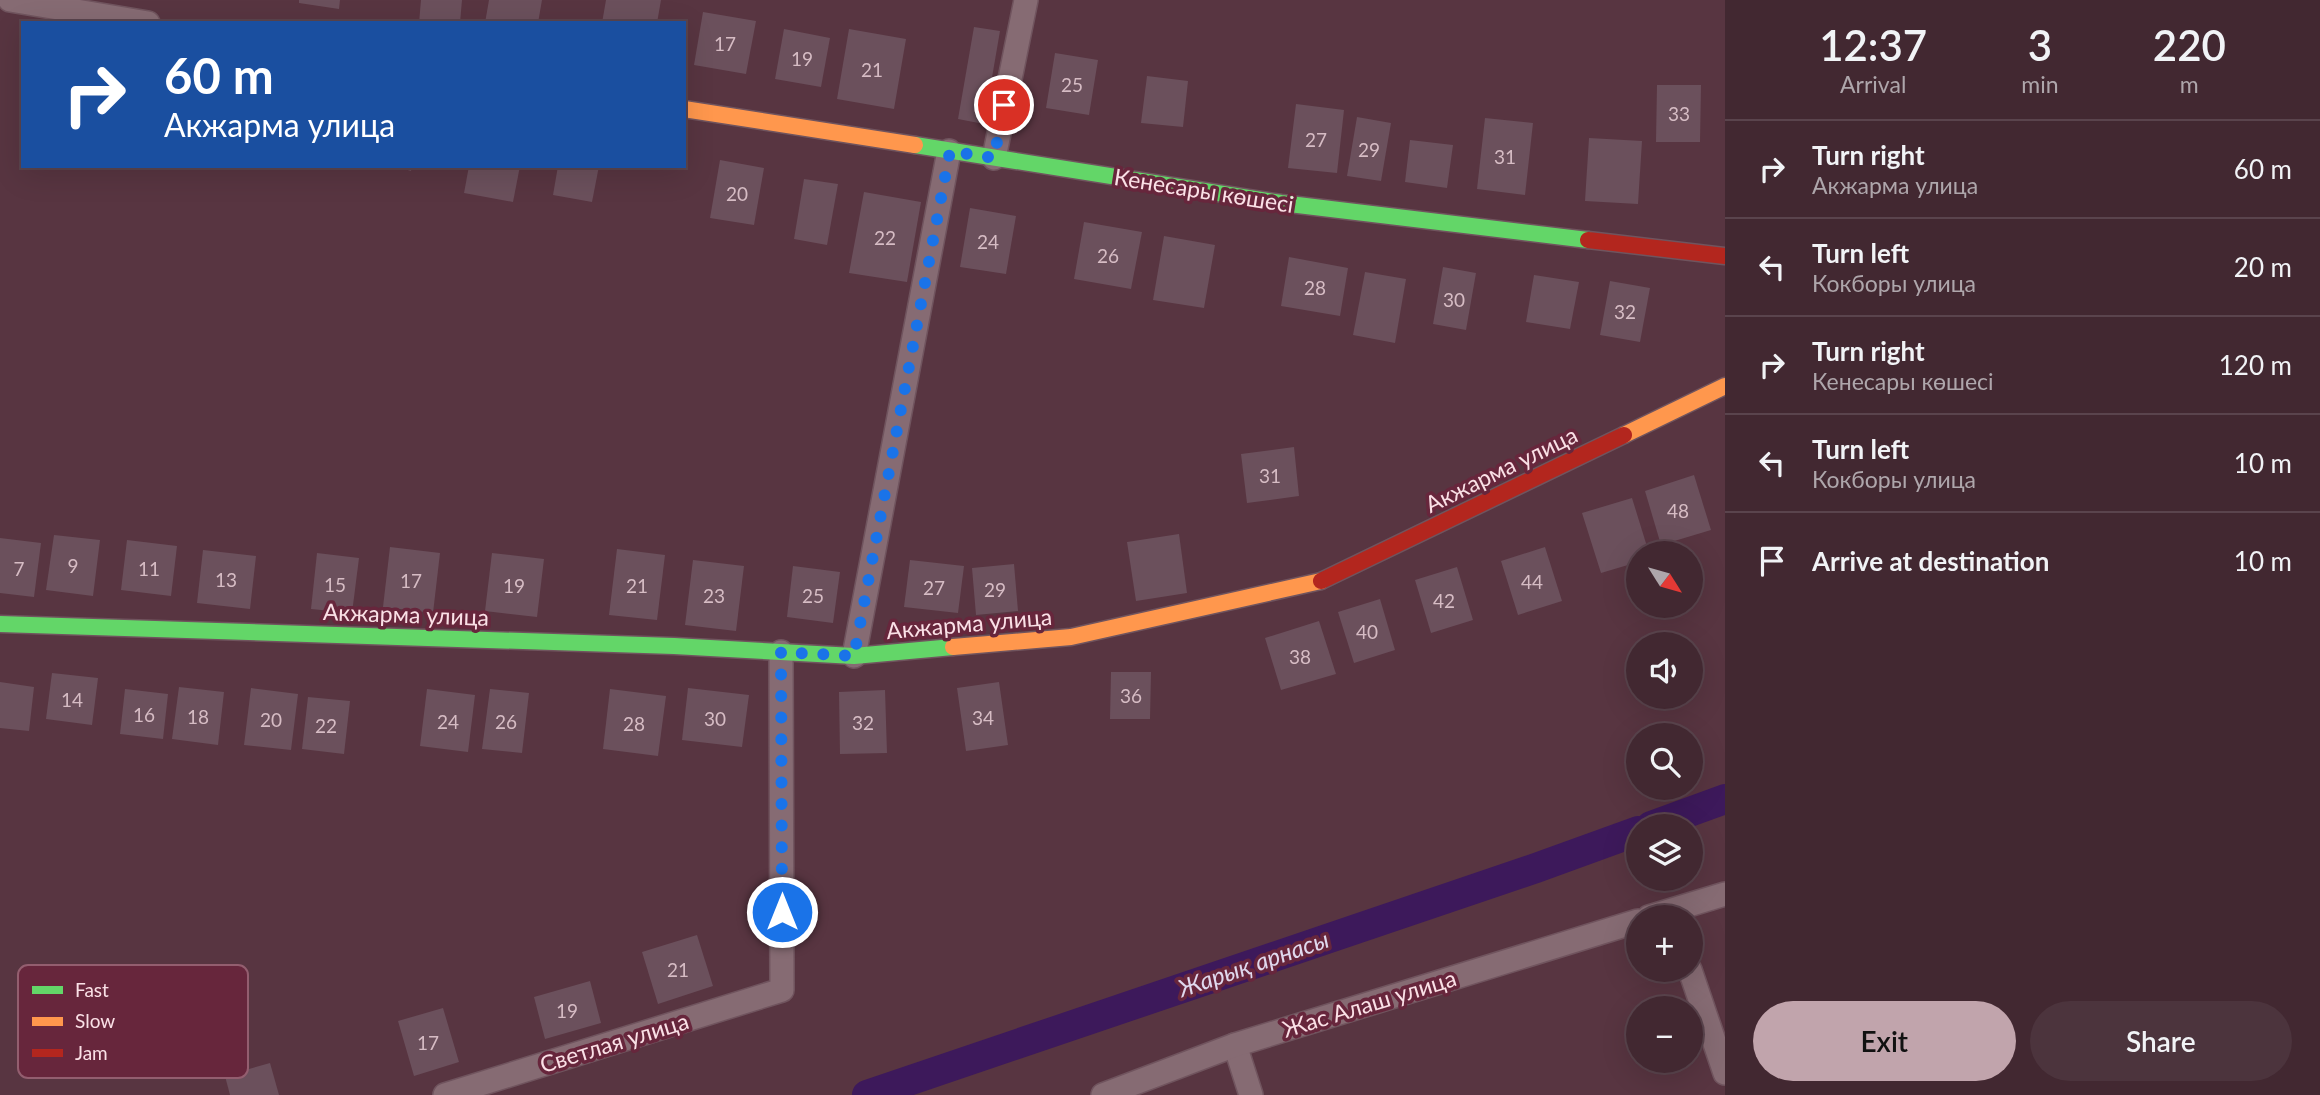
<!DOCTYPE html>
<html lang="en">
<head>
<meta charset="utf-8">
<style>
  body { margin:0; font-family:Lato,sans-serif; background:#4c343d; color:#f1f3f6; height:100vh; display:flex; flex-direction:column; font-size:26px; white-space:nowrap }
  * { box-sizing:border-box; margin:0 }
  p { font-size:23px; color:#aea6ab }
  .icon { flex:none; width:38px; height:38px; fill:none; stroke:currentColor; stroke-width:2; stroke-linecap:round; stroke-linejoin:round }
  .map { position:relative; flex:1; overflow:hidden }
  .panel { display:flex; flex-direction:column; background:#422831; width:595px }
  .panel>* { flex:none }
  .banner { position:absolute; left:21px; top:21px; width:665px; height:147px; border-radius:0px; box-shadow:0 7px 28px #0002,0 0 0 2px #5a444d; background:#1a4fa0; color:#fff; overflow:hidden }
  .needle { width:46px; rotate:127deg }
  .tools { position:absolute; left:1626px; top:541px; display:grid; gap:14px }
  .tools a { display:grid; place-items:center; width:77px; height:77px; border-radius:50%; background:#422831; box-shadow:0 7px 28px #0002,0 0 0 2px #5a444d; font-size:35px }
  .pin { position:absolute; display:grid; place-items:center; width:60px; height:60px; color:#fff; margin:-30px; border:4px solid #fff; border-radius:50%; box-shadow:0 2px 7px #0007 }
  .me { position:absolute; width:77px; margin:-38px; rotate:0deg; stroke-linejoin:round; filter:drop-shadow(0 0 5px #0008) }
  .turn { display:flex; align-items:center; gap:24px; height:147px; padding:0 28px; font-size:32px }
  .turn .icon { width:91px; height:91px; stroke-width:2.5 }
  .turn b { display:block; font-size:49px; line-height:60px }
  .eta { display:flex; justify-content:space-evenly; align-items:center; height:119px; text-align:center }
  .eta b { font-size:42px; font-weight:600; line-height:49px }
  .primary-button { display:flex; gap:14px; margin-top:auto; padding:14px 28px }
  .primary-button a { flex:1; height:80px; border-radius:42px; background:#c1a4ac; color:#111; font-size:28px; font-weight:600; line-height:80px; text-align:center }
  .primary-button a+a { background:#4c343d; color:#f1f3f6 }
  ul { padding:0; list-style:none }
  li { display:flex; align-items:center; gap:21px; height:98px; padding:0 28px; border-top:2px solid #5a444d }
  li div { flex:1 }
  li b { display:block; font-size:26px }
  li em { font-style:normal }
  main { display:flex; flex:1; min-height:0 }
  .map>svg:first-child { display:block }
  .lines { fill:none; stroke-linecap:round; stroke-linejoin:round }
  .canal { stroke:#3d195b; stroke-width:30 }
  .building { fill:#6b505c }
  .street-casing { stroke:#70545e; stroke-width:26 }
  .fast-casing { stroke:#70545e; stroke-width:19 }
  .slow-casing { stroke:#70545e; stroke-width:19 }
  .jam-casing { stroke:#70545e; stroke-width:19 }
  .street { stroke:#866b73; stroke-width:23 }
  .fast { stroke:#63d668; stroke-width:16 }
  .slow { stroke:#ff974d; stroke-width:16 }
  .jam { stroke:#b3261e; stroke-width:16 }
  .route { stroke:#1a73e8; stroke-width:12; stroke-dasharray:0 21.6 }
  .labels { text-anchor:middle; dominant-baseline:central; stroke-width:7; stroke-linejoin:round; paint-order:stroke }
  .number-label { font-size:19px; fill:#d6bcc4 }
  .street-label { font-size:23px; fill:#fae0e6; stroke:#67263c }
  .water-label { font-size:24px; font-style:italic; fill:#e0d9ee; stroke:#67263c }
  .key { fill:#67263c; stroke:#935e6f; stroke-width:2 }
  .key-label { font-size:19px; fill:#fae0e6 }
</style>
</head>
<body>
<main>
<div class="map">
<svg width="1725" height="1095" viewBox="0 0 1725 1095">
  <rect width="100%" height="100%" fill="#583541"/>
  <g class="lines">
    <g class="canal">
      <path d="M1651 826 1725 799"/>
      <path d="M867 1095 1536 868 1638 831"/>
    </g>
  </g>
  <g class="building">
    <path d="M299 0H340L339 9 299 3Z"/>
    <path d="M421 0H462L460 23H419Z"/>
    <path d="M489 0H542L538 23H485Z"/>
    <path d="M606 0H661L657 23H602Z"/>
    <path d="M703 12 756 21 746 74 694 65Z"/>
    <path d="M974 27 1000 31 984 124 958 119Z"/>
    <path d="M784 29 830 38 821 87 775 79Z"/>
    <path d="M849 29 906 39 894 109 837 99Z"/>
    <path d="M1055 53 1098 60 1089 115 1046 108Z"/>
    <path d="M1147 76 1188 81 1183 127 1141 123Z"/>
    <path d="M1657 85H1701L1700 142H1656Z"/>
    <path d="M1296 104 1344 110 1337 173 1288 168Z"/>
    <path d="M1357 117 1391 123 1381 181 1347 176Z"/>
    <path d="M1485 118 1533 123 1525 195 1477 189Z"/>
    <path d="M1589 138 1642 141 1638 204 1585 201Z"/>
    <path d="M1410 140 1453 145 1447 188 1405 182Z"/>
    <path d="M720 160 764 168 754 225 710 218Z"/>
    <path d="M395 166H412L411 171Z"/>
    <path d="M469 166H520L513 202 464 193Z"/>
    <path d="M558 166H599L592 202 553 195Z"/>
    <path d="M804 179 838 184 827 245 794 239Z"/>
    <path d="M864 192 921 202 907 282 849 273Z"/>
    <path d="M970 208 1016 216 1006 274 960 267Z"/>
    <path d="M1084 222 1142 232 1131 289 1074 279Z"/>
    <path d="M1164 236 1215 245 1204 308 1153 300Z"/>
    <path d="M1289 257 1348 268 1340 316 1281 306Z"/>
    <path d="M1443 267 1476 273 1466 330 1433 324Z"/>
    <path d="M1365 272 1406 279 1395 343 1353 335Z"/>
    <path d="M1534 275 1579 282 1570 329 1526 322Z"/>
    <path d="M1610 281 1650 288 1640 342 1600 335Z"/>
    <path d="M1294 447 1299 496 1247 503 1241 454Z"/>
    <path d="M1694 475 1711 530 1661 545 1645 491Z"/>
    <path d="M1632 498 1649 553H1638V562L1601 573 1582 513Z"/>
    <path d="M1179 534 1187 593 1136 601 1127 542Z"/>
    <path d="M54 535 100 540 93 596 46 590Z"/>
    <path d="M0 538 41 543 34 597 0 593Z"/>
    <path d="M127 540 177 546 171 596 121 590Z"/>
    <path d="M390 547 440 553 433 613 383 607Z"/>
    <path d="M1545 547 1562 601 1518 615 1501 561Z"/>
    <path d="M617 549 665 555 657 620 609 615Z"/>
    <path d="M203 550 256 556 250 609 197 603Z"/>
    <path d="M317 553 359 558 352 613 311 609Z"/>
    <path d="M492 553 544 559 537 617 485 611Z"/>
    <path d="M693 560 744 566 736 631 685 625Z"/>
    <path d="M910 560 964 566 958 613 904 607Z"/>
    <path d="M1014 564 1018 611 976 615 972 568Z"/>
    <path d="M793 566 840 572 833 623 787 617Z"/>
    <path d="M1457 567 1473 620 1431 633 1415 580Z"/>
    <path d="M1380 599 1395 650 1354 663 1338 612Z"/>
    <path d="M1319 621 1336 674 1281 690 1265 638Z"/>
    <path d="M1111 672H1151L1150 719H1110Z"/>
    <path d="M52 673 98 678 92 725 46 719Z"/>
    <path d="M0 682 34 687 29 731 0 728Z"/>
    <path d="M999 682 1008 745 966 751 957 688Z"/>
    <path d="M179 687 224 692 218 745 172 739Z"/>
    <path d="M251 688 298 694 291 750 244 745Z"/>
    <path d="M688 688 749 695 742 747 682 740Z"/>
    <path d="M125 689 168 694 163 739 120 734Z"/>
    <path d="M427 689 475 695 468 752 420 746Z"/>
    <path d="M490 689 529 693 522 753 482 749Z"/>
    <path d="M610 689 666 696 658 756 603 749Z"/>
    <path d="M885 690 887 753 840 754 839 692Z"/>
    <path d="M308 697 350 701 344 754 302 749Z"/>
    <path d="M697 935 713 986 658 1004 642 952Z"/>
    <path d="M590 981 601 1023 545 1039 534 997Z"/>
    <path d="M443 1008 459 1062 414 1076 398 1021Z"/>
    <path d="M270 1063 279 1095H230L225 1076Z"/>
  </g>
  <g class="lines">
    <g class="street-casing">
      <g id="street">
        <path d="M10 0 148 23"/>
        <path d="M994 158 1026 0"/>
        <path d="M854 656 949 151"/>
        <path d="M1649 917 1725 894"/>
        <path d="M1690 970 1725 1073"/>
        <path d="M1235 1045 1251 1095"/>
        <path d="M445 1095 782 990 781 652"/>
        <path d="M1103 1095 1235 1045 1638 921"/>
      </g>
    </g>
    <g class="fast-casing">
      <g id="fast">
        <path d="M915 145 1281 203 1588 240"/>
        <path d="M0 624 674 646 854 656 953 647"/>
      </g>
    </g>
    <g class="slow-casing">
      <g id="slow">
        <path d="M684 109 915 145"/>
        <path d="M1624 435 1725 386"/>
        <path d="M953 647 1071 637 1321 581"/>
      </g>
    </g>
    <g class="jam-casing">
      <g id="jam">
        <path d="M1588 240 1725 256"/>
        <path d="M1321 581 1624 435"/>
      </g>
    </g>
    <use href="#street" class="street"/>
    <use href="#fast" class="fast"/>
    <use href="#slow" class="slow"/>
    <use href="#jam" class="jam"/>
  </g>
  <g class="lines">
    <path class="route" d="M782 912 781 652 854 656 950 151 994 158 1004 105"/>
  </g>
  <g class="labels">
    <g class="number-label">
      <text x="725" y="43">17</text>
      <text x="802" y="58">19</text>
      <text x="872" y="69">21</text>
      <text x="1072" y="84">25</text>
      <text x="1679" y="113">33</text>
      <text x="1316" y="139">27</text>
      <text x="1369" y="149">29</text>
      <text x="1505" y="156">31</text>
      <text x="737" y="193">20</text>
      <text x="885" y="237">22</text>
      <text x="988" y="241">24</text>
      <text x="1108" y="255">26</text>
      <text x="1315" y="287">28</text>
      <text x="1454" y="299">30</text>
      <text x="1625" y="311">32</text>
      <text x="1270" y="475">31</text>
      <text x="1678" y="510">48</text>
      <text x="73" y="565">9</text>
      <text x="19" y="568">7</text>
      <text x="149" y="568">11</text>
      <text x="226" y="579">13</text>
      <text x="411" y="580">17</text>
      <text x="1532" y="581">44</text>
      <text x="335" y="584">15</text>
      <text x="514" y="585">19</text>
      <text x="637" y="585">21</text>
      <text x="934" y="587">27</text>
      <text x="995" y="589">29</text>
      <text x="714" y="595">23</text>
      <text x="813" y="595">25</text>
      <text x="1444" y="600">42</text>
      <text x="1367" y="631">40</text>
      <text x="1300" y="656">38</text>
      <text x="1131" y="695">36</text>
      <text x="72" y="699">14</text>
      <text x="144" y="714">16</text>
      <text x="198" y="716">18</text>
      <text x="983" y="717">34</text>
      <text x="715" y="718">30</text>
      <text x="271" y="719">20</text>
      <text x="448" y="721">24</text>
      <text x="506" y="721">26</text>
      <text x="863" y="722">32</text>
      <text x="634" y="723">28</text>
      <text x="326" y="725">22</text>
      <text x="678" y="969">21</text>
      <text x="567" y="1010">19</text>
      <text x="428" y="1042">17</text>
    </g>
    <g class="street-label">
      <text transform="translate(1204 190) rotate(9)">Кенесары көшесі</text>
      <text transform="translate(1501 469) rotate(-26)">Акжарма улица</text>
      <text transform="translate(406 614) rotate(2)">Акжарма улица</text>
      <text transform="translate(969 623) rotate(-5)">Акжарма улица</text>
      <text transform="translate(1369 1003) rotate(-17)">Жас Алаш улица</text>
      <text transform="translate(614 1042) rotate(-17)">Светлая улица</text>
    </g>
    <g class="water-label">
      <text transform="translate(1253 963) rotate(-19)">Жарық арнасы</text>
    </g>
  </g>
  <rect x="18" y="965" width="230" height="113" rx="10" class="key"/>
  <rect x="32" y="986" width="31" height="8" fill="#63d668"/>
  <rect x="32" y="1017" width="31" height="9" fill="#ff974d"/>
  <rect x="32" y="1049" width="31" height="8" fill="#b3261e"/>
  <g class="key-label">
    <text x="75" y="997">Fast</text>
    <text x="75" y="1028">Slow</text>
    <text x="75" y="1060">Jam</text>
  </g>
</svg>
<div class="tools">
<a><svg class="needle" viewBox="-14 -14 28 28"><path d="M0-13l5 13h-10z" fill="#e53935"/><path d="M0 13l5-13h-10z" fill="#aea6ab"/></svg></a>
<a><svg class="icon" aria-label="sound" viewBox="0 0 24 24"><path d="M4 9h4l5-4v14l-5-4H4zM17 9q2 3 0 6"/></svg></a>
<a><svg class="icon" aria-label="search" viewBox="0 0 24 24"><circle cx="10" cy="10" r="6"/><path d="M15 15l6 6"/></svg></a>
<a><svg class="icon" aria-label="layers" viewBox="0 0 24 24"><path d="M12 4l9 5-9 5-9-5zM3 14l9 5 9-5"/></svg></a>
<a>+</a>
<a>−</a>
</div>
<div class="pin" style="left:1004px;top:105px;background:#d93025"><svg class="icon" aria-label="arrive" viewBox="0 0 24 24"><path d="M6 21V4h12l-3 4 3 4H6"/></svg></div>
<svg class="me" style="left:782px;top:912px" viewBox="-20 -20 40 40"><circle r="17" fill="#1a73e8" stroke="#fff" stroke-width="3"/><path d="M0-11L8 9 0 5-8 9z" fill="#fff"/></svg>
<div class="banner">
<div class="turn"><svg class="icon" aria-label="right" viewBox="0 0 24 24"><path d="M7 20v-9h11M14 6l5 5-5 5"/></svg><div><b>60 m</b>Акжарма улица</div></div>
</div>
</div>
<section class="panel">
<div class="eta">
<div><b>12:37</b><p>Arrival</p></div>
<div><b>3</b><p>min</p></div>
<div><b>220</b><p>m</p></div>
</div>
<ul>
<li><svg class="icon" aria-label="right" viewBox="0 0 24 24"><path d="M7 20v-9h11M14 6l5 5-5 5"/></svg><div><b>Turn right</b><p>Акжарма улица</p></div><em>60 m</em></li>
<li><svg class="icon" aria-label="left" viewBox="0 0 24 24"><path d="M17 20v-9H6M10 6l-5 5 5 5"/></svg><div><b>Turn left</b><p>Кокборы улица</p></div><em>20 m</em></li>
<li><svg class="icon" aria-label="right" viewBox="0 0 24 24"><path d="M7 20v-9h11M14 6l5 5-5 5"/></svg><div><b>Turn right</b><p>Кенесары көшесі</p></div><em>120 m</em></li>
<li><svg class="icon" aria-label="left" viewBox="0 0 24 24"><path d="M17 20v-9H6M10 6l-5 5 5 5"/></svg><div><b>Turn left</b><p>Кокборы улица</p></div><em>10 m</em></li>
<li><svg class="icon" aria-label="arrive" viewBox="0 0 24 24"><path d="M6 21V4h12l-3 4 3 4H6"/></svg><div><b>Arrive at destination</b></div><em>10 m</em></li>
</ul>
<div class="primary-button"><a>Exit</a><a>Share</a></div>
</section>
</main>
</body>
</html>
